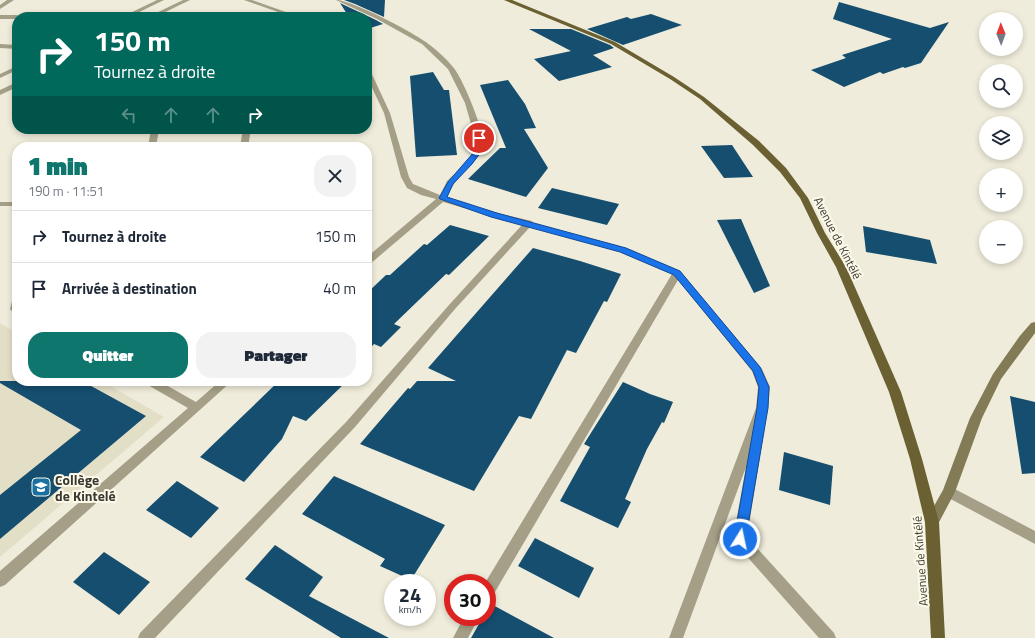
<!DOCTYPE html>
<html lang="fr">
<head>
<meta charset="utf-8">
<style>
  body { margin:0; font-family:"Titillium Web",sans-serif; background:#f2f2f3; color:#1f2937; height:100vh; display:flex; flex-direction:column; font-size:15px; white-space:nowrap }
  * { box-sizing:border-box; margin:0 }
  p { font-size:13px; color:#747a83 }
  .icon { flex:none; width:22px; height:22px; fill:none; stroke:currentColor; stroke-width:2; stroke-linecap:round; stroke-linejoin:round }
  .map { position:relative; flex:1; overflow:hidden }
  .sheet { position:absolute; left:12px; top:142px; width:360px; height:244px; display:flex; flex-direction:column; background:#fff; border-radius:16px; box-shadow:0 2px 6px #0003 }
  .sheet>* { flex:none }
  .top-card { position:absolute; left:12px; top:12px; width:360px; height:122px; border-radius:16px; box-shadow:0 2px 6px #0003; background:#00695c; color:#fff; overflow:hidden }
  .needle { width:26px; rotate:359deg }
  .buttons { position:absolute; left:979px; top:12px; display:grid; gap:8px }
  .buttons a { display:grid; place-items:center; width:44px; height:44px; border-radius:50%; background:#fff; box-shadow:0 2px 6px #0003; font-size:20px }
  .speed { position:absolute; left:384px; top:574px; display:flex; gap:8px; font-size:20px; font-weight:700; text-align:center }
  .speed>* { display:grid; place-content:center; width:52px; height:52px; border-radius:50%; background:#fff; box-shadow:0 2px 6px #0003; line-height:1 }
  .speed small { font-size:10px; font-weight:400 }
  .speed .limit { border:6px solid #d22; background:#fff; color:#111 }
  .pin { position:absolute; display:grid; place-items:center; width:34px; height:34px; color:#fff; margin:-17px; border:2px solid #fff; border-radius:50%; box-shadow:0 1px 4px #0007 }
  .me { position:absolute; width:44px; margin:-22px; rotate:10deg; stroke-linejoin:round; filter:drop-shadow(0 0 3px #0008) }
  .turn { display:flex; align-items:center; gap:14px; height:84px; padding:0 16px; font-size:18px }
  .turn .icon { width:52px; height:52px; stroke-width:2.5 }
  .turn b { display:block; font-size:28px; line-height:34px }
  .lanes { display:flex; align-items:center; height:38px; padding:0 16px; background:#0003; justify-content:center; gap:20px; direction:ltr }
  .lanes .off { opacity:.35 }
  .round { display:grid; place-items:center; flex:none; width:42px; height:42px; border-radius:16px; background:#f2f2f3 }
  .head { display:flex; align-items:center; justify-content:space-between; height:68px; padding:0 16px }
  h1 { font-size:24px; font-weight:800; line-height:30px; color:#0f766e }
  .cta { display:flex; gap:8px; margin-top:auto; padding:8px 16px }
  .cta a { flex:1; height:46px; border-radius:16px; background:#0f766e; color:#fff; font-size:16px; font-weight:800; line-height:46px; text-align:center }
  .cta a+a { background:#f2f2f3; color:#1f2937 }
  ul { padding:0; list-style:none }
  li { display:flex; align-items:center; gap:12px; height:52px; padding:0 16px; border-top:1px solid #e0e1e3 }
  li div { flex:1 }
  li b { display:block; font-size:15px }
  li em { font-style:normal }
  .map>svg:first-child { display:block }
  .built { fill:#e3dfc7 }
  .building { fill:#154e6f }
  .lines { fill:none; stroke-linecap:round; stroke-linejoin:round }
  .street { fill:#a49f86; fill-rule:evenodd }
  .secondary { fill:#827b55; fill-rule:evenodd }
  .primary { fill:#6a6031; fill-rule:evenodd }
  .route { fill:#1a73e8; stroke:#114b97 }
  .labels { text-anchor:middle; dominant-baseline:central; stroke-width:4; stroke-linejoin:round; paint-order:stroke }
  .street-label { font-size:12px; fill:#393832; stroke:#fcf9e8 }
  .near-poi-label { font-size:14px; font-weight:bold; fill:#393832; stroke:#fcf9e8; text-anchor:start }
</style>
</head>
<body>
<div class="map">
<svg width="1035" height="638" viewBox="0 0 1035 638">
  <rect width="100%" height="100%" fill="#efecdb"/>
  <path class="built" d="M0 323 17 333V381H102L164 417 0 557Z"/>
  <g class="building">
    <path d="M344 0H385L384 17 355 4Z"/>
    <path d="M839 2 930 28 949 22 921 63 905 68 903 67 883 74 880 72 844 87 811 70 846 58 842 55 892 39 833 19Z"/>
    <path d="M340 3 376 20 383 24 367 29V17H349Z"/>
    <path d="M651 14 682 25 623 45 587 29 627 17 631 19Z"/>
    <path d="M529 29H571L610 45 614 48 593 55 612 67 559 81 534 59 571 51Z"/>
    <path d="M433 72 444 90H449L457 155 416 157 410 76Z"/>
    <path d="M508 80 525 104 536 128 524 129 548 168 526 197 468 179 500 148H506L480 85Z"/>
    <path d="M732 145 753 177 724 178 701 146Z"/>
    <path d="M552 188 619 204 607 225 538 208Z"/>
    <path d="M741 219 770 286 754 293 717 220Z"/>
    <path d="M450 225 489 236 449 275 446 274 394 324 401 327 381 347 374 344 367 351V293L386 275H390L424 244 427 245Z"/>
    <path d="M863 226 930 240 937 264 866 252Z"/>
    <path d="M533 248 580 261 621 274 607 302 604 301 576 353 567 350 531 419 519 416 474 491 360 444 408 388 410 389 417 381H456L428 368Z"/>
    <path d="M0 381H82L146 416 0 539V495L81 430 0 383Z"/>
    <path d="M279 381H347L306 421 293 416 282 439 244 482 200 457Z"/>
    <path d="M623 382 650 394 673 402 664 423 662 422 647 449 625 499 631 502 618 528 560 501 590 447 584 444Z"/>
    <path d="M1010 396 1035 402V473L1022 474Z"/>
    <path d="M784 452 833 466 830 505 779 490Z"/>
    <path d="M334 476 445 525 411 580 380 566 385 559 302 514Z"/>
    <path d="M177 481 219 508 191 538 146 510Z"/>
    <path d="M535 538 594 568 579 598 518 566Z"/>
    <path d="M275 545 323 577 309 596 389 638H341L245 579Z"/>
    <path d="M104 552 150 582 119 615 73 582Z"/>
    <path d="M491 604 554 638H471L483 617H487V611Z"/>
  </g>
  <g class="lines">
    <g class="street">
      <path d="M7 0H14L0 9V5Z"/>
      <path d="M157 0H164L129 17H122Z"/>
      <path d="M183 0H190L155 17H148Z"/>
      <path d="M244 0H252L300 17H292Z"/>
      <path d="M336 0C352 0 412 32 426 42 435 49 446 58 453 67 462 77 483 127 482 140 482 161 465 168 454 184 451 188 449 193 447 198L497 213 532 221 533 223 626 248 680 271 762 369 770 387 768 408 760 428 764 432 747 537 834 633 836 638H819L735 543 733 539 746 467 683 638H669L756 408 758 387 752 371 678 280 492 597 487 599V583H485L672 274 620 252 530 227 455 309 355 427 155 638H138L140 633 347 421 449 305 522 225 443 202 370 264 367 265V257L436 199 421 195 407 188 401 177 384 113 367 77V68L370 70 390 113 409 177 413 184 440 195 447 181 467 162 473 152 475 138 465 103 448 69 422 44 377 19Z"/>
      <path d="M0 15H17L20 17H17V19H0Z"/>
      <path d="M0 44 17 45V49L0 48Z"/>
      <path d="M17 66V70L0 78V74Z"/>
      <path d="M17 82V87L0 95V90Z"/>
      <path d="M151 129H159L156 147H148Z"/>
      <path d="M243 129H251L248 147H240Z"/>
      <rect x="0" y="202" width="17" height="4"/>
      <path d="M17 298V315L14 314 10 309 12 301Z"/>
      <path d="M145 381H159L196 402 220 381H232L5 585 0 587V571L188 408 146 384Z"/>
      <path d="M949 486 1035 531V544L945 496 943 492 945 488Z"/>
      <path d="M464 617H479L468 638H453Z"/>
    </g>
    <path class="secondary" d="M1035 322V333L1001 379 982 418 955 492 937 526 932 528 927 526 925 522 943 490 970 418 993 374 1019 337 1031 323Z"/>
    <path class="primary" d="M504 0H512L615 42 674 77 704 97 759 141 786 168 808 198 825 233 846 267 901 392 922 459 939 522 945 638H931L925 522 910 459 889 392 836 267 817 233 800 198 780 172 753 145 700 99 670 79 611 44Z"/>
  </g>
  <path class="route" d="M476 137 482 138 481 152 472 164 453 184 447 197 497 213 626 248 680 271 760 367 769 387 768 408 745 543 740 544 736 543 734 539 757 408 759 387 753 371 674 275 620 252 491 217 440 199 439 198 448 182 474 152Z"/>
  <defs>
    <g id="school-square" transform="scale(1)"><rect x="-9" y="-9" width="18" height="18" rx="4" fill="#1a71a1" stroke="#fcf9e8"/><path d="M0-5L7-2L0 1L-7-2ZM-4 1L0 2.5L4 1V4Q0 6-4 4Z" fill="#fff"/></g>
  </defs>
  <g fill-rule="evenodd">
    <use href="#school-square" x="41" y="487"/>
  </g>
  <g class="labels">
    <g class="street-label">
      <text transform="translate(838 238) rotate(63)">Avenue de Kintélé</text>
      <text transform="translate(920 561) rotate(-94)">Avenue de Kintélé</text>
    </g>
    <g class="near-poi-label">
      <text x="55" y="479">Collège<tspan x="55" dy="16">de Kintelé</tspan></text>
    </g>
  </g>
</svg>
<div class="buttons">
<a><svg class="needle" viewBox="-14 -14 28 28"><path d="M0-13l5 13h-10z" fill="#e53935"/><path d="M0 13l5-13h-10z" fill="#747a83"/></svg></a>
<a><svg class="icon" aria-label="search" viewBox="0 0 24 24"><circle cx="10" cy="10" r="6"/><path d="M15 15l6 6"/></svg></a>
<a><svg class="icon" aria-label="layers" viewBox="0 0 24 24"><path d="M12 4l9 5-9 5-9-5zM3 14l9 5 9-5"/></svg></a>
<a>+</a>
<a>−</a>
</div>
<div class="speed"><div>24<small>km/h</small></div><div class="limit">30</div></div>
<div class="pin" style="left:479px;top:138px;background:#d93025"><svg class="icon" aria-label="arrive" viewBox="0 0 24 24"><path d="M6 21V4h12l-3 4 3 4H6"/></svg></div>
<svg class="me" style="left:740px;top:539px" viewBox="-20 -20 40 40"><circle r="17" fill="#1a73e8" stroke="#fff" stroke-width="3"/><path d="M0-11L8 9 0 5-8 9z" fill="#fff"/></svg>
<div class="top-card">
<div class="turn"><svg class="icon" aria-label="right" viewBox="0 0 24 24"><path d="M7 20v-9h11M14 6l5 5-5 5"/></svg><div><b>150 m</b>Tournez à droite</div></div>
<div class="lanes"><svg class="icon off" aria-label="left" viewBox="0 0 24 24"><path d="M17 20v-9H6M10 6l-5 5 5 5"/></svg><svg class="icon off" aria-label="ahead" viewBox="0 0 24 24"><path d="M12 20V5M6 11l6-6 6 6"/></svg><svg class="icon off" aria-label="ahead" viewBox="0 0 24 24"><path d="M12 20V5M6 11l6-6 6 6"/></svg><svg class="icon" aria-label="right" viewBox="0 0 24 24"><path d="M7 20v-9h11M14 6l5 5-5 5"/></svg></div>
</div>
<section class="sheet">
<div class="head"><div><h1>1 min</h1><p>190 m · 11:51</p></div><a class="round"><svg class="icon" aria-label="close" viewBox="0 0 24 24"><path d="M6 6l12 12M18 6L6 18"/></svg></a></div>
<ul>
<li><svg class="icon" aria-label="right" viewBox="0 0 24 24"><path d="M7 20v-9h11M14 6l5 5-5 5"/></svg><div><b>Tournez à droite</b></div><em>150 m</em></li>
<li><svg class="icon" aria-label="arrive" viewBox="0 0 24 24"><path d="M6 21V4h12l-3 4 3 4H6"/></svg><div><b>Arrivée à destination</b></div><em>40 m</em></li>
</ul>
<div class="cta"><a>Quitter</a><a>Partager</a></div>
</section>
</div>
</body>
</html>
